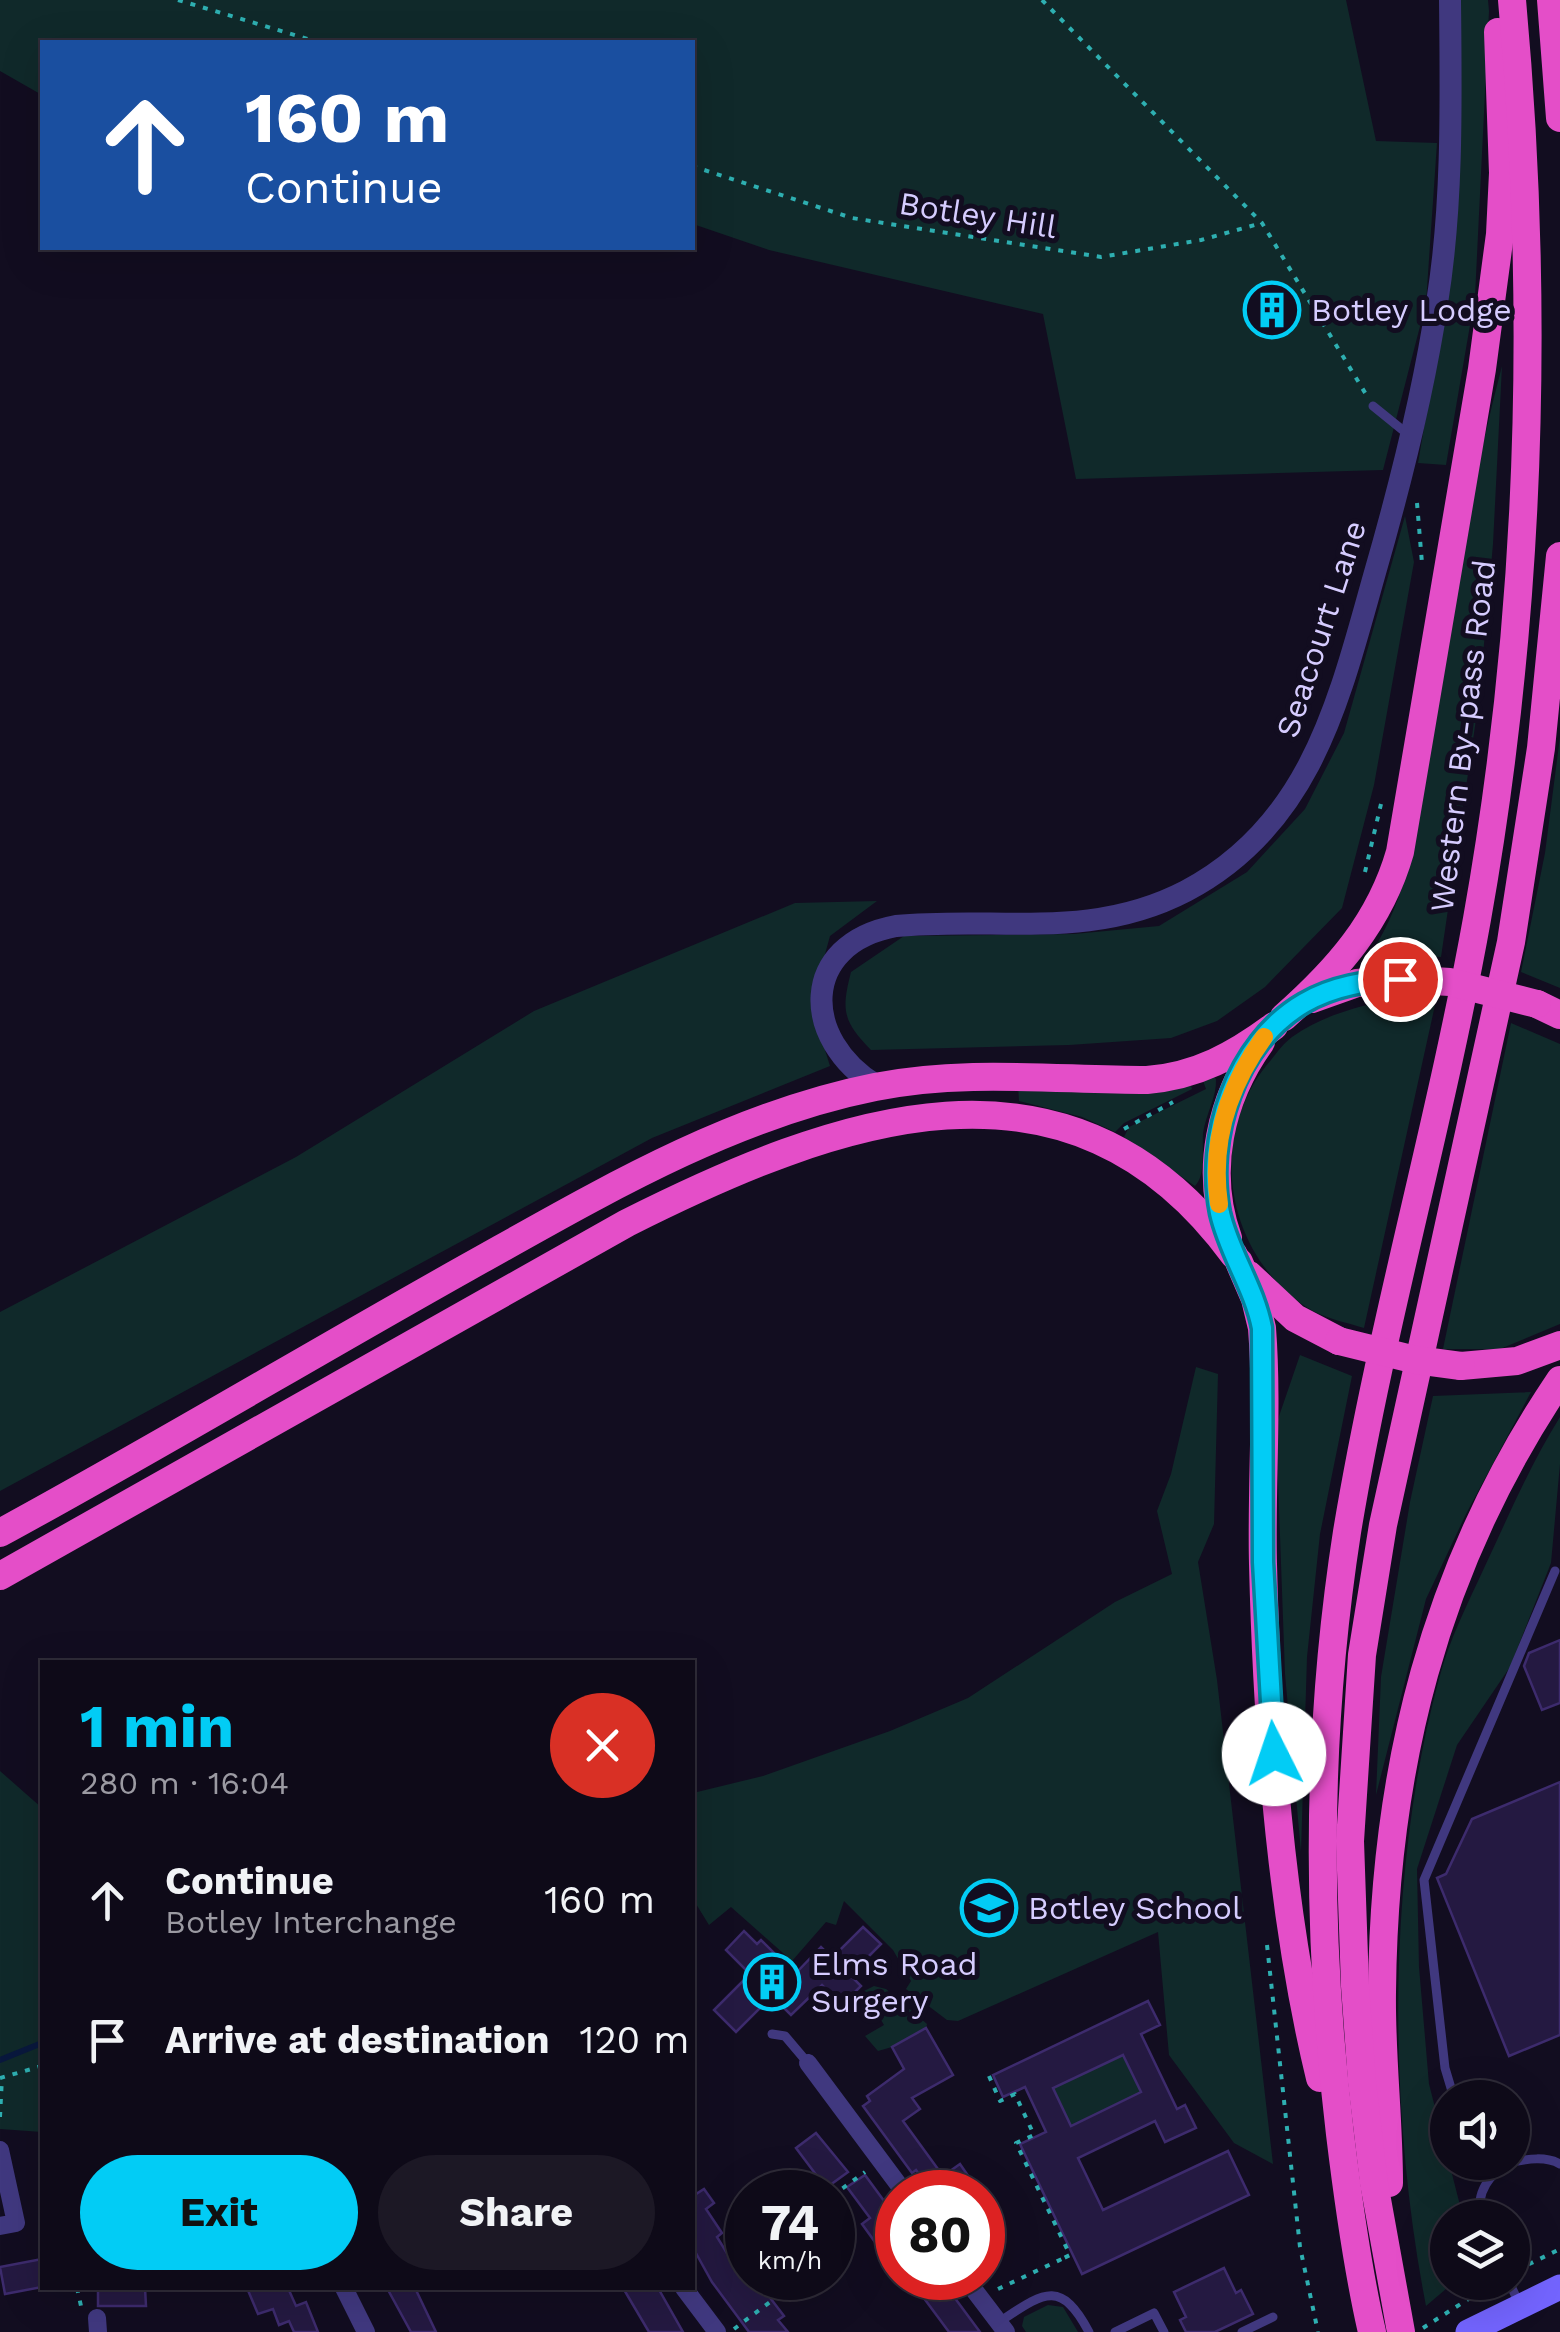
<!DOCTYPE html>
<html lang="en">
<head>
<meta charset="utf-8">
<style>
  body { margin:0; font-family:"Work Sans",sans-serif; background:#1c1825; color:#f1f3f6; height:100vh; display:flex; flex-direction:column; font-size:38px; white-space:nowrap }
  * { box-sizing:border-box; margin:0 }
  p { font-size:32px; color:#9b9aa2 }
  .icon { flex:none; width:55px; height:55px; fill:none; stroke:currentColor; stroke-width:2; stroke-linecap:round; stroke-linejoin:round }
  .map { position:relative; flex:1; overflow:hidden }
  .details { position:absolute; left:40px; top:1660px; width:655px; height:630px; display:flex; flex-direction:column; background:#0e0a18; border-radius:0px; box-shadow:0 10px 40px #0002,0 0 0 2px #2e2b37 }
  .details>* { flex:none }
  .top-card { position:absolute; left:40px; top:40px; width:655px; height:210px; border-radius:0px; box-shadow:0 10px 40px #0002,0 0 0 2px #2e2b37; background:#1a4fa0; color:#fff; overflow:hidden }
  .tools { position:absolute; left:1430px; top:2080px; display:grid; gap:20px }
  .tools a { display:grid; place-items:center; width:100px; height:100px; border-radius:50%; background:#0e0a18; box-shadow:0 10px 40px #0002,0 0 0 2px #2e2b37; font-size:50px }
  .speed { position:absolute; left:725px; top:2170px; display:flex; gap:20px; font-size:50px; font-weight:700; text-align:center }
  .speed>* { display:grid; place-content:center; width:130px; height:130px; border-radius:50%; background:#0e0a18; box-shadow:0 10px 40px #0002,0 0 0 2px #2e2b37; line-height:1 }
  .speed small { font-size:25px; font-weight:400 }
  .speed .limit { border:15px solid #d22; background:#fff; color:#111 }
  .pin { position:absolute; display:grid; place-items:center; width:85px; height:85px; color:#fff; margin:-42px; border:5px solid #fff; border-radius:50%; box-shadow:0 2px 10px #0007 }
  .me { position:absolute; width:110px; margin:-55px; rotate:356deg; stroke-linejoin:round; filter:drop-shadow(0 0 8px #0008) }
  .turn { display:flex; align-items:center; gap:35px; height:210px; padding:0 40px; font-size:45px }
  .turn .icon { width:130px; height:130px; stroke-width:2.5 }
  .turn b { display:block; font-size:70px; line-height:85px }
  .round { display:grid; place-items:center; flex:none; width:105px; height:105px; border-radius:52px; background:#1c1825 }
  .headline { display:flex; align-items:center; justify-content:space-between; height:170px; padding:0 40px }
  h1 { font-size:60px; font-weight:700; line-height:75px; color:#02ccf5 }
  .action { display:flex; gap:20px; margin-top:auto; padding:20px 40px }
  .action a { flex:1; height:115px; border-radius:60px; background:#02ccf5; color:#111; font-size:40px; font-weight:700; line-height:115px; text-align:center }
  .action a+a { background:#1c1825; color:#f1f3f6 }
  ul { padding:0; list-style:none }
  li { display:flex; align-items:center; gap:30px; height:140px; padding:0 40px }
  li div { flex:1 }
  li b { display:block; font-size:38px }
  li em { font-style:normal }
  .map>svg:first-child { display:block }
  .green { fill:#10292a }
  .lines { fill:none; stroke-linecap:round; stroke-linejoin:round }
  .stream { stroke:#09183d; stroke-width:6 }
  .building { fill:#241941; stroke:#3d2b6d; stroke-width:2.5; fill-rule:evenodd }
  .path { stroke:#2eafb1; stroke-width:4; stroke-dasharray:5 8; stroke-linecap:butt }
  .service { stroke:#40387f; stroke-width:9 }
  .minor { stroke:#40387f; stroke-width:18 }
  .tertiary { stroke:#40387f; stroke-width:22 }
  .secondary { stroke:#7364fe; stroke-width:25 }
  .trunk { stroke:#e44ec8; stroke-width:28 }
  .trunk-bridge { stroke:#e44ec8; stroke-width:28 }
  .route-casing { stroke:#01859f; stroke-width:25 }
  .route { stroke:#02ccf5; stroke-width:18 }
  .slow { stroke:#f59e0b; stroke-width:18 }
  .labels { text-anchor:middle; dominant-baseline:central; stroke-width:10; stroke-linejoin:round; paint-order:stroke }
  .street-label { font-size:32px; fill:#d6ccff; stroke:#120d20 }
  .poi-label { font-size:32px; fill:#d6ccff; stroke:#120d20; text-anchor:start }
</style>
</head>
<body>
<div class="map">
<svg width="1560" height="2332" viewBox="0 0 1560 2332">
  <rect width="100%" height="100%" fill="#120d20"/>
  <g class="green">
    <path d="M0 0H1346L1376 141 1437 143 1426 303 1383 470 1076 479 1043 314 769 250 693 224 692 42H42V95L0 71Z"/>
    <path d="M1460 0H1488L1489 11 1475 296 1446 465 1418 463 1444 311Z"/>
    <path d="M1502 366 1493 544 1479 699 1441 957 1371 953C1417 885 1421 791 1435 711 1454 595 1472 479 1502 366Z"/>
    <path d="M1405 516 1414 562 1374 785 1342 908 1265 987 1217 1021 1171 1038 1069 1045 871 1050C843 1021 841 1011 851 972L904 936 1074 934 1159 926 1247 872 1305 809 1344 733Z"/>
    <path d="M1560 737V988L1521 972 1545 853Z"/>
    <path d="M877 901 830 936 811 1005 830 1066 652 1138 0 1491V1312L296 1157 534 1011 795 903Z"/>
    <path d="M1383 1001 1435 1005 1364 1328C1348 1323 1328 1319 1313 1311 1225 1259 1204 1136 1271 1060 1277 1052 1284 1043 1292 1037 1321 1017 1349 1009 1383 1001Z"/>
    <path d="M1511 1023 1560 1044V1324L1500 1349H1443Z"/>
    <path d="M1212 1075 1216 1079C1217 1096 1206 1114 1203 1133 1202 1149 1206 1175 1195 1186L1124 1137 1129 1127 1206 1089 1202 1078Z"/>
    <path d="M1189 1080 1192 1089 1124 1123 1115 1132 1082 1117 1019 1101 1018 1084Z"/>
    <path d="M1300 1355 1352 1376 1320 1534 1307 1657 1301 1852 1285 1674 1276 1425Z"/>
    <path d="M1196 1367 1218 1374 1214 1524 1198 1562 1217 1680 1273 2164 1234 2143 1169 2055 1158 1932 958 2021 947 2020 906 1989 911 1981 893 1950 844 1901 836 1925 826 1922 792 1961 731 1907 709 1925 693 1899V1793L763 1776 890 1731 968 1698 1115 1602 1172 1574 1157 1511 1171 1474Z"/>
    <path d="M1531 1392 1466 1514 1426 1599 1376 1795 1381 1677 1410 1502 1433 1396Z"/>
    <path d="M1560 1417V1464L1551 1563 1510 1667 1457 1745 1417 1869 1419 1967 1429 2084 1463 2217 1448 2218V2282L1453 2283 1426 2306C1388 2110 1386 1873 1439 1679 1449 1640 1468 1603 1485 1566 1509 1515 1530 1465 1560 1417Z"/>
    <path d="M0 1771 42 1808V2132L0 2129Z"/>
    <path d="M874 1986 886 1989 927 2024 926 2028 892 2047 878 2051 865 2036 884 2025 864 1991Z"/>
    <path d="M1123 2055 1141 2092 1071 2126 1053 2088Z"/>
    <path d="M1048 2305 1063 2307 1078 2332H1026L1022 2326 1024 2317Z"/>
  </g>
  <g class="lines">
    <path class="stream" d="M0 2060 42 2043"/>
  </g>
  <g class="building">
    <path d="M1279 294 1291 312 1258 333 1246 314Z"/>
    <path d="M1560 1640V1703L1542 1710 1524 1666 1529 1653Z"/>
    <path d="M1560 1782V2035L1509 2056 1437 1878 1446 1874 1472 1819Z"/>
    <path d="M863 1927 881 1944 850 1975 861 1986 842 2005 822 1985 791 2015 772 1996 736 2032 714 2010 750 1974 726 1950 744 1931 757 1944 761 1940 795 1974 821 1947 832 1958Z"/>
    <path d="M1148 2001 1160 2025 1141 2034 1177 2109 1185 2105 1196 2128 1165 2142 1155 2121 1078 2158 1103 2210 1228 2151 1249 2195 1082 2274 1020 2144 1046 2132 1025 2087 1003 2097 993 2075ZM1123 2055 1141 2092 1071 2126 1053 2088Z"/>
    <path d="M926 2028 953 2075 912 2098 920 2109 903 2121 943 2176 960 2164 973 2183 959 2192H919L928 2186 916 2170 912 2173 863 2106 870 2101 867 2096 904 2069 892 2047Z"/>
    <path d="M816 2133 848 2172 826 2188 796 2148Z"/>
    <path d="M865 2175 898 2220V2274L862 2224 870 2218 847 2187Z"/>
    <path d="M692 2189 696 2194 704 2189 714 2203 706 2209 722 2233 717 2237 738 2271 748 2264V2278H755L784 2316 778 2320 788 2332H749L712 2282 692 2246Z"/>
    <path d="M42 2259V2287L5 2294 0 2267Z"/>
    <path d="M1224 2268 1236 2293 1241 2290 1253 2314 1215 2332H1186L1180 2320 1186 2317 1174 2292Z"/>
    <path d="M909 2278H940L980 2332H949Z"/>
    <path d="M98 2288H145L146 2306H98Z"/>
    <path d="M247 2288H288L296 2306 306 2302 318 2332H294L289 2321 279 2325 273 2309 258 2314Z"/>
    <path d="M387 2288H415L436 2332H411Z"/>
    <path d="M623 2288H658L683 2332H649Z"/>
  </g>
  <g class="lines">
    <g class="path">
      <path d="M178 0 318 42"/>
      <path d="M1042 0 1262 223 1367 396"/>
      <path d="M692 166 852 218 1101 257 1201 240 1262 223"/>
      <path d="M1417 503 1422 563"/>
      <path d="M1365 872 1381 804"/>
      <path d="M1124 1129 1173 1102"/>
      <path d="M1267 1945 1300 2247 1318 2332"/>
      <path d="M989 2076 1000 2101 1015 2094 1034 2135 1016 2143 1070 2255 1064 2258 1067 2264"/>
      <path d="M0 2078 42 2066"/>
      <path d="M0 2117 2 2077"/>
      <path d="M832 2196 865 2172"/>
      <path d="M1517 2270 1560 2249"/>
      <path d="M77 2288 81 2306"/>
      <path d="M998 2289 1064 2258"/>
      <path d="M1423 2328 1495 2282"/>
      <path d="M734 2329 802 2278"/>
    </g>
    <g class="service">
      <path d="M1373 406 1410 436"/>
      <path d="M772 2034 785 2036 807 2062"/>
      <path d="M1454 2098 1445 2068 1424 1880 1555 1571"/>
      <path d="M1512 2162C1528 2159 1546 2156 1560 2164"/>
      <path d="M1481 2218C1475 2192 1490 2173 1511 2162"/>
      <path d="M1509 2282 1519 2303"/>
      <path d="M999 2322C1042 2294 1060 2277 1089 2332"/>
      <path d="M1115 2332 1154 2313 1164 2332"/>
      <path d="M1242 2332 1273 2317"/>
    </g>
    <g class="minor">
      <path d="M808 2063 904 2192"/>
      <path d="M0 2150 16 2223 0 2226"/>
      <path d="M965 2278 1006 2332"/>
      <path d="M344 2288 366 2332"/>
      <path d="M684 2288 717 2332"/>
      <path d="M97 2318 98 2332"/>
    </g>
    <path class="tertiary" d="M877 1086C801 1040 799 944 896 926 997 916 1090 941 1186 891 1311 825 1339 700 1374 576 1400 486 1423 396 1437 303 1453 204 1451 100 1450 0"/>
    <path class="secondary" d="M1468 2332 1560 2287"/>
    <g class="trunk">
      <path d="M1551 0 1560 118"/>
      <path d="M1312 999 1357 983 1400 979"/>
      <path d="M1537 1004 1560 1015"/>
      <path d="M1284 1017C1337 970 1380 922 1400 852L1482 369 1500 234 1503 173 1498 32"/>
      <path d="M1228 1238C1204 1171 1220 1099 1261 1042"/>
      <path d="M1239 1262 1255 1299 1262 1328C1268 1406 1261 1486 1263 1564 1267 1730 1281 1917 1320 2078"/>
      <path d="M1249 1275 1295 1318 1339 1341"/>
      <path d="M1461 1366 1517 1361 1560 1345"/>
      <path d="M0 1533C158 1447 311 1355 468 1267 597 1195 729 1116 875 1087 965 1069 1056 1080 1147 1080 1197 1076 1235 1055 1274 1026"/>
      <path d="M0 1576 627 1223C834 1119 1069 1030 1234 1255"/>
      <path d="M1389 2183C1389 2119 1381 2056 1382 1992 1384 1769 1434 1567 1560 1380"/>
      <path d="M1372 2332C1357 2267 1348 2200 1340 2134 1316 1934 1316 1731 1347 1532 1381 1326 1440 1125 1477 919 1531 616 1540 306 1512 0"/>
      <path d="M1401 2332 1374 2183 1362 2082 1355 1986 1350 1841 1362 1655 1383 1525 1511 942 1541 748 1560 556"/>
    </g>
    <g class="trunk-bridge">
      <path d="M1400 979 1450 982 1537 1004"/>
      <path d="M1339 1341 1416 1360 1461 1366"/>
    </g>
  </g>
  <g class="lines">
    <g class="route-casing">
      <path id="route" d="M1274 1754 1263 1562 1262 1328C1254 1287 1229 1253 1220 1213 1205 1138 1235 1043 1304 1003 1333 986 1366 981 1400 979"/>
    </g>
    <use href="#route" class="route"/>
    <path class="slow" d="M1219 1204C1210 1142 1228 1087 1264 1037"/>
  </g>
  <defs>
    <g id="building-ring" transform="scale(2.875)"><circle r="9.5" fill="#120d20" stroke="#02ccf5" stroke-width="1.5"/><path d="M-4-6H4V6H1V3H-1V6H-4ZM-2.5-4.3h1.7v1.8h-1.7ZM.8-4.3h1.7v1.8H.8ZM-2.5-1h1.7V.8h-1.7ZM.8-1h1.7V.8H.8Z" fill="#02ccf5"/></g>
    <g id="school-ring" transform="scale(2.875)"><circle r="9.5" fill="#120d20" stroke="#02ccf5" stroke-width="1.5"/><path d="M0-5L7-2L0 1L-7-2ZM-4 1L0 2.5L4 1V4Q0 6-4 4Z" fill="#02ccf5"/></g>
  </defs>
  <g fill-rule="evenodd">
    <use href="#building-ring" x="1272" y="310"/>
    <use href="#school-ring" x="989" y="1908"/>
    <use href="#building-ring" x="772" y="1982"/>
  </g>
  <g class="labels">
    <g class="street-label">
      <text transform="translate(978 215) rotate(9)">Botley Hill</text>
      <text transform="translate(1321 629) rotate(-72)">Seacourt Lane</text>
      <text transform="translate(1463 736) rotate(-83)">Western By-pass Road</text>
    </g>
    <g class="poi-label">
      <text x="1311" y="310">Botley Lodge</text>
      <text x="1028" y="1908">Botley School</text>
      <text x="811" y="1964">Elms Road<tspan x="811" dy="37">Surgery</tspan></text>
    </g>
  </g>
</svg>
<div class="tools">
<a><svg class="icon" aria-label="sound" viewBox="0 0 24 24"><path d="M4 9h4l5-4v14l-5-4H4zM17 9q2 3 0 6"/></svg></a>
<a><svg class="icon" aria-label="layers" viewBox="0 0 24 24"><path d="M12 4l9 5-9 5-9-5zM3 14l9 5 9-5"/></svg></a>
</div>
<div class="speed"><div>74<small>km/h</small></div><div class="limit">80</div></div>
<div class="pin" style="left:1400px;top:979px;background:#d93025"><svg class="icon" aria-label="arrive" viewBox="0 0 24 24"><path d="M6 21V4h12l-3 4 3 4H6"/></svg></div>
<svg class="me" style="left:1274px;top:1754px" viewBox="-20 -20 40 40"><circle r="19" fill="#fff"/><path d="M0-13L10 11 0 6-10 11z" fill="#02ccf5"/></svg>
<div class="top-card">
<div class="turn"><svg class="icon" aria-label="ahead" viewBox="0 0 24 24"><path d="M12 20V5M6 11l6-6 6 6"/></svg><div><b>160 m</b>Continue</div></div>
</div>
<section class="details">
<div class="headline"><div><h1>1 min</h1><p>280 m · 16:04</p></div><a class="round" style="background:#d93025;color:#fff"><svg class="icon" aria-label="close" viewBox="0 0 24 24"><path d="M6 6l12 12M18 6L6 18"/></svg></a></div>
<ul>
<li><svg class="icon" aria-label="ahead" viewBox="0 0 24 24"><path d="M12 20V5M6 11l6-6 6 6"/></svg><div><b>Continue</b><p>Botley Interchange</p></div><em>160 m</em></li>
<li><svg class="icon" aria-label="arrive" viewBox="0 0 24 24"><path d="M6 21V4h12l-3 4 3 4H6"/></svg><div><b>Arrive at destination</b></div><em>120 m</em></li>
</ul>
<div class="action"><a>Exit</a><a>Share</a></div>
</section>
</div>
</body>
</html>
